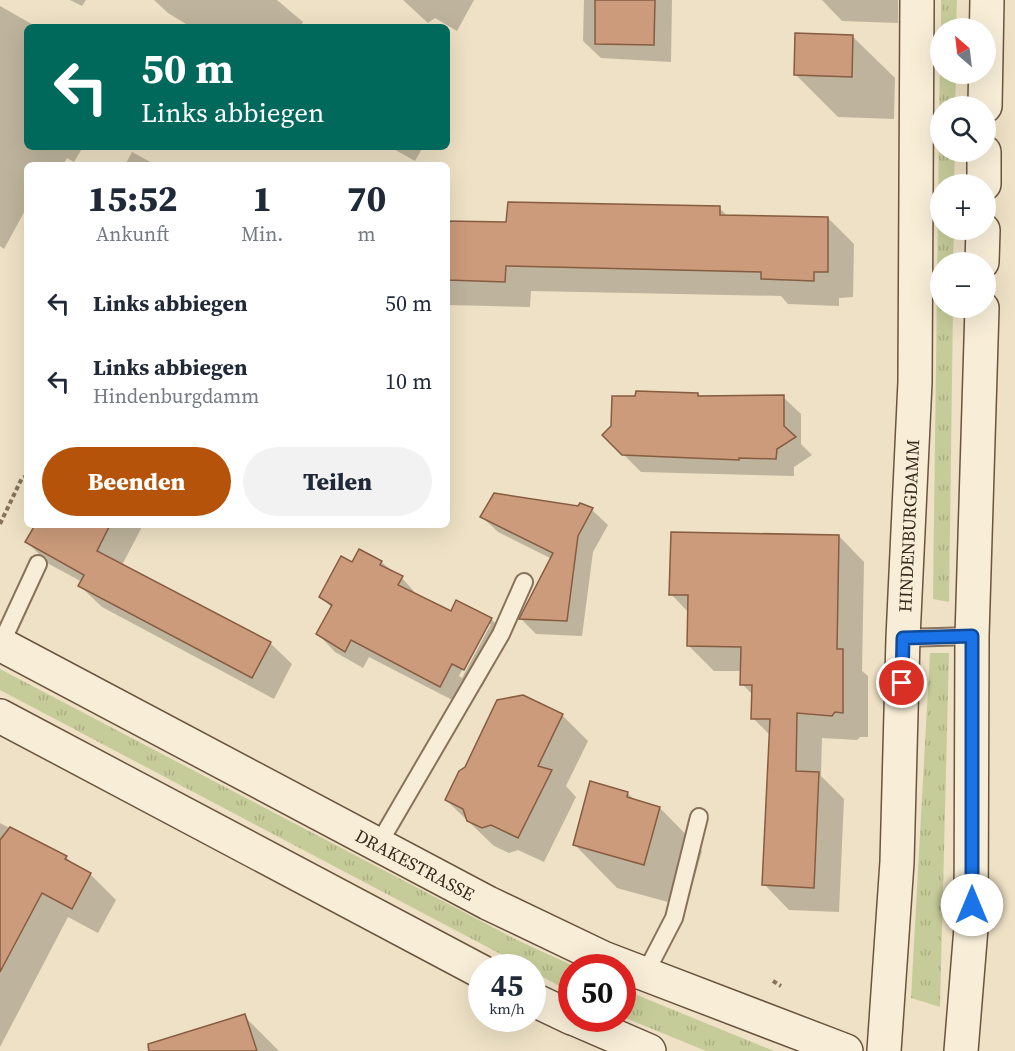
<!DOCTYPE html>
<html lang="de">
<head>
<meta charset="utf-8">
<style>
  body { margin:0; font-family:"Source Serif 4",serif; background:#f2f2f3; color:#1f2937; height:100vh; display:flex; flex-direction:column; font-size:22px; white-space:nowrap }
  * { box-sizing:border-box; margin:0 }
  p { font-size:20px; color:#747a83 }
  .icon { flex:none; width:33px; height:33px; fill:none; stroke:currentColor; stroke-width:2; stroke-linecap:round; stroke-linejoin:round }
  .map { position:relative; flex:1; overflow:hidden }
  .details { position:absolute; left:24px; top:162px; width:426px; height:366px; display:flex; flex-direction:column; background:#fff; border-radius:9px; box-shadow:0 6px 24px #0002 }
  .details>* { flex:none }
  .hud { position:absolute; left:24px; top:24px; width:426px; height:126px; border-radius:9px; box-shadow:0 6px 24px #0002; background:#00695c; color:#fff; overflow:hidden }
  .needle { width:39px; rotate:332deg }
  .buttons { position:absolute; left:930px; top:18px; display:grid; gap:12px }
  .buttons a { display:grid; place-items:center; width:66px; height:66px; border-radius:50%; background:#fff; box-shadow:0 6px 24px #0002; font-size:30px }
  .speed { position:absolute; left:468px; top:954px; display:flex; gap:12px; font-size:30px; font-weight:700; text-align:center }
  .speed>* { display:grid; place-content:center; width:78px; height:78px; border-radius:50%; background:#fff; box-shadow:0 6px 24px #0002; line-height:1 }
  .speed small { font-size:15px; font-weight:400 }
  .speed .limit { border:9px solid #d22; background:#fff; color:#111 }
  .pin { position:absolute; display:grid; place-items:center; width:51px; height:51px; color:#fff; margin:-26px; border:3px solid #fff; border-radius:50%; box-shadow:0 2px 6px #0007 }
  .me { position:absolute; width:66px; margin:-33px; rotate:0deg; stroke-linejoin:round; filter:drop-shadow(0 0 4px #0008) }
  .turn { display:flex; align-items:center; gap:21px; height:126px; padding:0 18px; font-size:27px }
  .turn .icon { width:78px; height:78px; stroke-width:2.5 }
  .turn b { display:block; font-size:42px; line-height:51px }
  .eta { display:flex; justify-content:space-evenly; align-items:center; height:102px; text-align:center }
  .eta b { font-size:36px; font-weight:800; line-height:42px }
  .cta { display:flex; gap:12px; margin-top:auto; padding:12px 18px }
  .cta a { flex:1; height:69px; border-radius:36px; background:#b45309; color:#fff; font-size:24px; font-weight:800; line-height:69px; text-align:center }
  .cta a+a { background:#f2f2f3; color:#1f2937 }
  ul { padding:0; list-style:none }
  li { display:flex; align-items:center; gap:18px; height:78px; padding:0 18px }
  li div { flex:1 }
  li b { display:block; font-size:22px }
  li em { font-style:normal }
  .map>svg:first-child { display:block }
  .grass { fill:url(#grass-tufts) }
  .shadow { fill:#0003; fill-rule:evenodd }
  .building { fill:#cb9b7b; stroke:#875c41; stroke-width:1.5 }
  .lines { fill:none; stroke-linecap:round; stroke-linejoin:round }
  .service-casing { stroke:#88725b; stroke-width:20 }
  .secondary-casing { stroke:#6a543e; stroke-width:36 }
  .path { stroke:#88725b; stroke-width:4; stroke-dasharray:4.5 3; stroke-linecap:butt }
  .service { stroke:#f8eed8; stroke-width:16 }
  .secondary { stroke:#f8eed8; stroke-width:33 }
  .route-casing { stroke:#114b97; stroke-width:15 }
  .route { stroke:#1a73e8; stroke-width:10 }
  .labels { text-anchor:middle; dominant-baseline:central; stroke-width:6; stroke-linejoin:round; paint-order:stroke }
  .street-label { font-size:18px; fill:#382b1f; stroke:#f5ebd4 }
</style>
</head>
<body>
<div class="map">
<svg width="1015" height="1051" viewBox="0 0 1015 1051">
  <defs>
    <pattern id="grass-tufts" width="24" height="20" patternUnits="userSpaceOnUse" patternTransform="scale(1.5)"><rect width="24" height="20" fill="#c6cc99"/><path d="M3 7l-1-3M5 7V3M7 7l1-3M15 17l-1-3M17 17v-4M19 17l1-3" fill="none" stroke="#abaf83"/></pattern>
  </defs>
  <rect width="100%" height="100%" fill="#eee1c5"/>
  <g class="grass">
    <path d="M941 0H957L956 28H941Z"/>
    <path d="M940 51V74H956L955 106H940V152H955L954 184H940V230H954L953 262H940V308H953L949 602 933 599Z"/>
    <path d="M930 653H949L940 1007 911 998Z"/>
    <path d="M0 669 517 940 576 967 572 968 571 992 533 972 532 968 525 967 0 690Z"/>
    <path d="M623 988 644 998 774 1051H706L623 1017Z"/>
  </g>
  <g class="shadow">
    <path d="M70 0H86L82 6Z"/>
    <path d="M154 0H277L303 22 300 27H191L168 13Z"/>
    <path d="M403 0H474L457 31 435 18 428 23Z"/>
    <path d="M584 0H672L671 62 601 58 583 41Z"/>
    <path d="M822 0H898V23L842 21Z"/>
    <path d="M0 6 37 27H27V147H83L74 162 67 158 63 165H27V207L4 249 0 246Z"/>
    <path d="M852 36 895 78 894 119 838 117 796 75Z"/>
    <path d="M390 147H423L415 161Z"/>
    <path d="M132 152 156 165H125Z"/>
    <path d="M719 208 728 216 828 218 854 244 853 297 839 298V306L788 304 781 296 531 291 530 307 447 305V223L508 224Z"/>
    <path d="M698 395 700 397H783L801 414V444L812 455 794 467V476L641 472 604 435Z"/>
    <path d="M592 510 608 525 593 552 582 636 536 634 521 619 552 559 498 532 482 517Z"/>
    <path d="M36 525H143L122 565 270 643 292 664 274 699 102 607 80 586 82 582 49 564 27 542Z"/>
    <path d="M839 536 864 562 862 671 868 676V737H860L857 740 822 738 821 776 844 799 839 912 789 910 764 884 771 736 753 718V695L742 684V671H714L689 646V613L671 594Z"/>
    <path d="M381 562 402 578 419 597 451 613 457 602 491 619 509 637 482 687 470 680 458 703 369 657 363 668 335 652 318 634 332 608 321 597 352 564ZM487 624H491L462 678 459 676Z"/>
    <path d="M562 715 588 741 566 786 576 797 544 862 518 850 509 853 494 846 446 800Z"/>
    <path d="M627 793 636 801 660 808 702 851 686 907 617 888 575 845Z"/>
    <path d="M0 823 66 857 75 866 90 874 116 900 98 933 68 917 0 1047Z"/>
    <path d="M244 1016 279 1051H148L147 1047Z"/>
  </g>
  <g class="building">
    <path d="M595 0H655L654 45 595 44Z"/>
    <path d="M795 33 853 35 852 77 794 75Z"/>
    <path d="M508 202 720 206V215L828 217V272H814V281L761 279V272L506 266 505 282 447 280V221L506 222Z"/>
    <path d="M636 391 698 393V396L784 395V426L796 437 777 449 776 459 739 458V460L622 455 602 435 611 426 612 396H635Z"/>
    <path d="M494 493 578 506 580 503 593 508 578 536 567 621 519 619 553 553 480 517Z"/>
    <path d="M35 525H110L97 551 271 642 252 678 78 586 84 575 25 542Z"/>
    <path d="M671 532 839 535 837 649H843V713L835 712 832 716 797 713 796 771 819 772 814 888 762 885 770 719H751L752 685H740L741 647 687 646 688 595H669Z"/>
    <path d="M359 549 382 561 380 565 403 576 398 585 451 611 456 600 492 618 464 670 452 664 440 687 351 640 345 652 316 634 332 605 319 597 341 556 352 562Z"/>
    <path d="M523 695 563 714 538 766 552 770 518 838 491 825 482 828 467 821 463 809 445 800 459 771 465 767 497 700Z"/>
    <path d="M590 781 628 792 627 797 660 807 644 865 573 845Z"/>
    <path d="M10 827 67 856 65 859 91 873 72 909 42 893 0 972V840Z"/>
    <path d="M245 1014 257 1051H149L148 1044Z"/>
  </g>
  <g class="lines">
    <g class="service-casing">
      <g id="service">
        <path d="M903 638 972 636"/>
        <path d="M1 644 38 564"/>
        <path d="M378 845 501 634 524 582"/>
        <path d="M645 974 674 918 699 817"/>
      </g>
    </g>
    <g class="secondary-casing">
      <g id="secondary">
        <path d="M985 106 987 0"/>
        <path d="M984 184V152"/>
        <path d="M982 262 983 230"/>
        <path id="s1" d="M0 644 488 903 603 958 846 1051"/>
        <path d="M0 716 482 972"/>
        <path d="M532 999 572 1018"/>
        <path d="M573 1018 649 1051"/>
        <path id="s2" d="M884 1051 897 862 903 638 915 382 917 0"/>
        <path d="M961 1051 971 928 972 636 982 308"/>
      </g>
    </g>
    <g class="path">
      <path d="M0 524 22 478 27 476"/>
      <path d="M773 981 781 986"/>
    </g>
    <use href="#service" class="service"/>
    <use href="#secondary" class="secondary"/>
  </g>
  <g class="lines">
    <g class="route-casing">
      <path id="route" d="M902 683 903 638 972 636V905"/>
    </g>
    <use href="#route" class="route"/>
  </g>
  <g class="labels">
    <g class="street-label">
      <text stroke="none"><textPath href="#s2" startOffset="526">HINDENBURGDAMM</textPath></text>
      <text stroke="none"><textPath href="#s1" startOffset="470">DRAKESTRASSE</textPath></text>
    </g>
  </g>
</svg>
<div class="buttons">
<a><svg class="needle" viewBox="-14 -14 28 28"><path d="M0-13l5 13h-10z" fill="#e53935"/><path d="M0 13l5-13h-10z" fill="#747a83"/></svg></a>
<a><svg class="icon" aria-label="search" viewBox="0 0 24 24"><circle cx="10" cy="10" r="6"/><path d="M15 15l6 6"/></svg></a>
<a>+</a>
<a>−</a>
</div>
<div class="speed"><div>45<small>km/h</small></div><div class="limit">50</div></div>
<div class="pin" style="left:902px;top:683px;background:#d93025"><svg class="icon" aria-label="arrive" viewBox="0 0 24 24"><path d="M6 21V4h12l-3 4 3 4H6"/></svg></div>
<svg class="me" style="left:972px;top:905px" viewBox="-20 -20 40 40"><circle r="19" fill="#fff"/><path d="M0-13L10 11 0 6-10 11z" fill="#1a73e8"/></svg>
<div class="hud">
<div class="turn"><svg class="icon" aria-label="left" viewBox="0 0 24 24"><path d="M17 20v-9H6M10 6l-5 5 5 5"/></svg><div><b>50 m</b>Links abbiegen</div></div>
</div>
<section class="details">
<div class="eta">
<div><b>15:52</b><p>Ankunft</p></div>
<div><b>1</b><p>Min.</p></div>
<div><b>70</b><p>m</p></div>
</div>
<ul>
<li><svg class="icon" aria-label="left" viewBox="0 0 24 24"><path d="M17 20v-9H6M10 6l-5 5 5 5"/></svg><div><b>Links abbiegen</b></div><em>50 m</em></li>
<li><svg class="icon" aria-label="left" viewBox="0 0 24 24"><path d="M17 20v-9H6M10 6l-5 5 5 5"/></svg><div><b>Links abbiegen</b><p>Hindenburgdamm</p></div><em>10 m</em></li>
</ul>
<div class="cta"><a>Beenden</a><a>Teilen</a></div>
</section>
</div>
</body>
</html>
